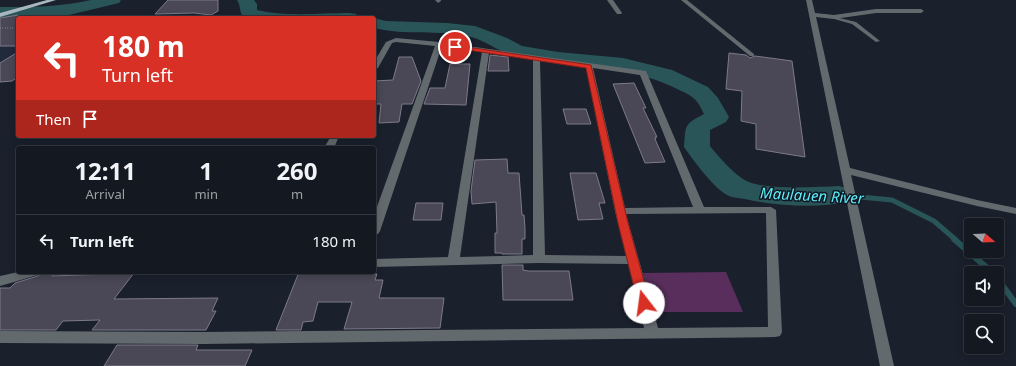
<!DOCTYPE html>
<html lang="en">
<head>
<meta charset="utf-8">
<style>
  body { margin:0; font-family:"Noto Sans",sans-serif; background:#21252e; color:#f1f3f6; height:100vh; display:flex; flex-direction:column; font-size:15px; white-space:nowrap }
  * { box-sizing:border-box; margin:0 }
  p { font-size:13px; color:#9da0a5 }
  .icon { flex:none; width:22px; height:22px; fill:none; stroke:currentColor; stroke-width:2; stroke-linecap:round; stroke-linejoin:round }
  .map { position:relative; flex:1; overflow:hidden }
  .panel { position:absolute; left:16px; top:146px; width:360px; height:128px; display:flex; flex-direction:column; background:#141821; border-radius:4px; box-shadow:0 2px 10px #0003,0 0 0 1px #33373f }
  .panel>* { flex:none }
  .guide { position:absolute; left:16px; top:16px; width:360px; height:122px; border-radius:4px; box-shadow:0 2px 10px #0003,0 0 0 1px #33373f; background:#d93025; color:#fff; overflow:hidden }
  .needle { width:26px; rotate:109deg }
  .fabs { position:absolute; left:964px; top:218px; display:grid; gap:8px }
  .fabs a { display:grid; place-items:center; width:40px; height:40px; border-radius:4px; background:#141821; box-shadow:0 2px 10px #0003,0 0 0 1px #33373f; font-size:20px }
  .pin { position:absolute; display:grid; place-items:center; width:34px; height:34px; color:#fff; margin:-17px; border:2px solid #fff; border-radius:50%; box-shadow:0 1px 4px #0007 }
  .me { position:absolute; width:44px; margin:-22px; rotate:345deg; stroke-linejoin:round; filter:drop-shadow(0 0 3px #0008) }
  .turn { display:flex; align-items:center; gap:14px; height:84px; padding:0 20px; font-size:18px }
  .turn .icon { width:52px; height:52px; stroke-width:2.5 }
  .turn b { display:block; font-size:28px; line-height:34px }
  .then { display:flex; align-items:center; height:38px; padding:0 20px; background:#0003; gap:8px; font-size:15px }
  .eta { display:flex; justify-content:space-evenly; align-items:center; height:68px; text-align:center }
  .eta b { font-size:24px; font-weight:700; line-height:28px }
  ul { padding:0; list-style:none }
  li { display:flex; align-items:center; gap:12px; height:52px; padding:0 20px; border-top:1px solid #33373f }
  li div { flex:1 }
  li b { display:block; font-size:15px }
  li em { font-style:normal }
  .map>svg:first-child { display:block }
  .built { fill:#212a3b }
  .green { fill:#592e5c }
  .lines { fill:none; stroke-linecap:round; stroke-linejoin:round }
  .stream-far1 { stroke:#295559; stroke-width:5 }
  .stream { stroke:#295559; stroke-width:6 }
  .river { fill:#295559; fill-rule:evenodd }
  .building { fill:#4a4756; stroke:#7d7a8a }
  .path { stroke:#8c929b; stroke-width:1.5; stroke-dasharray:0.5 2; stroke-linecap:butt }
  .lane { fill:#636a6e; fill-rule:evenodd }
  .street { fill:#636a6e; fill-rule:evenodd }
  .primary { fill:#a7b6bf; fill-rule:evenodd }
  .route { fill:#d93025; stroke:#8d1f18 }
  .labels { text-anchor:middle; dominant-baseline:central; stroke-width:3; stroke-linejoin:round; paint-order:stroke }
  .water-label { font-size:15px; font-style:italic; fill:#5cedf7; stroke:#111722 }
</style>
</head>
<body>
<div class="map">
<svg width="1016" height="366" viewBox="0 0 1016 366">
  <rect width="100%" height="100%" fill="#1a202c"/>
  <rect class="built" x="0" y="39" width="18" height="29"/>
  <path class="green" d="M726 272 743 312H653L643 273Z"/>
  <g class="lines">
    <path class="stream-far1" d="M839 195 892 200 934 221 956 240"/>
    <g class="stream">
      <path d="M954 239 993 273"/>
      <path d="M997 278 1016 304"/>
    </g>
    <g class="river">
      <path d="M91 0H121L119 3 69 15 46 17H0V7C31 7 61 7 91 0Z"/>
      <path d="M237 0H254L257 4V10C284 17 322 13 350 13L356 14 359 18H248L243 17C239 11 241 6 237 0Z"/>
      <path d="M373 18H374L386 21 447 23 475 26 507 38 522 46 558 52 623 58 672 70 708 87 718 98 729 117 726 122 710 130V146C718 156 737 178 749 182 769 190 816 187 839 186L850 189 854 195 850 201C818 209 776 206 745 199 740 198 732 198 727 195 712 186 694 161 684 147 686 125 683 125 704 114 701 108 698 101 692 97 687 93 679 90 673 87 622 63 569 69 515 56 500 53 487 41 471 37 439 29 405 36 374 28V18Z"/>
    </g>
  </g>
  <g class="building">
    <path d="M168 0H218V11L211 15 194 13 155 14Z"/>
    <path d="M18 15V46H0V18Z"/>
    <path d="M18 52V77L12 81 0 82V63Z"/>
    <path d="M729 53 746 55 750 58 755 56 792 61 805 157 756 149V124L741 121 742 91 726 89Z"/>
    <path d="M490 55 508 57 509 71H488Z"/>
    <path d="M399 57H412L421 81 412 104H402L399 122 379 123 381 104H374V81L393 80Z"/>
    <path d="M450 64H470L466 105 424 104 430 88H445Z"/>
    <path d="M634 83 646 108H643L657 137H655L656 139H655L665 162 645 163 613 84Z"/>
    <path d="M563 109H586L591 124H567Z"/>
    <path d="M507 159 508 173H519L522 215H524L525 228V239H522V254H502V253H495V233H497L496 202 472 204 471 191 475 160Z"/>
    <path d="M570 173H596L605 203H599L603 219 578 220Z"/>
    <path d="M416 203H443L441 220H413Z"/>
    <path d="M502 265H523V270L528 271H569L573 300H503Z"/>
    <path d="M299 272H314L313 274H377L375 280H383L379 298H444L440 328 344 329 352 302H318L313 321 303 322 301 330H276Z"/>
    <path d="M41 273 54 274 52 276 134 273 114 299 218 298 212 311H216L206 330H92L100 320 63 321 56 330H0V288H10L15 283 38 276Z"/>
    <path d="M117 345H198L196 350H252L245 366H104Z"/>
  </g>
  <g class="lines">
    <path class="path" d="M0 28H18"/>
    <path class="lane" d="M827 15 856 22 880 41 876 42 852 24 827 17Z"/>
    <g class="street">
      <path d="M435 0H441V1L438 3Z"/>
      <path d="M607 0H613L622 13 621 14H617Z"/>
      <path d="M681 0H687L754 54V56H750Z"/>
      <path d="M806 0H812L815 13 834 15 876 9H921L924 11 921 13H876L834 19 816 17 850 168 977 200 1016 208V214L977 206 851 175 894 366H880Z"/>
      <path d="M396 38 439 42 646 71 704 207H771L776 210 782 332 780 336 775 337 203 344 0 343V331L203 332 644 328 628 264 539 263 374 267V259L448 257 482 52 442 46 380 231 378 234 374 235V215L435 46 396 42 392 43 378 68 374 70V62L386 42ZM489 53 533 59V255L460 257ZM540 60 586 67 615 211 626 256 545 255ZM593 68 640 75 693 207 625 208ZM766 213 768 327 658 328 626 214Z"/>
      <path d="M331 136H339L334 148H324Z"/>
      <path d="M18 272H40L38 275 0 286V276Z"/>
    </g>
    <path class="primary" d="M47 0H56L0 17V13Z"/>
  </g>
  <path class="route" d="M453 45 591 65 628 223 650 303 648 306 644 308 640 306 638 303 618 223 586 68 455 48 452 47Z"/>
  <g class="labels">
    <g class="water-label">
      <text transform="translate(812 195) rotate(3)">Maulauen River</text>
    </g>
  </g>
</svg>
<div class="fabs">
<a><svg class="needle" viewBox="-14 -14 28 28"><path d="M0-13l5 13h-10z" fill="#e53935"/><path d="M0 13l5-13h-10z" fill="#9da0a5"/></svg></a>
<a><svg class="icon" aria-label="sound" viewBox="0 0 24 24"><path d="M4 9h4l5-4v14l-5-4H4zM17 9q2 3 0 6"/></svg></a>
<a><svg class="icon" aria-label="search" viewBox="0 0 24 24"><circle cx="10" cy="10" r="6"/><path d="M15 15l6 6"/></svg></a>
</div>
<div class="pin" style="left:455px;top:47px;background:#d93025"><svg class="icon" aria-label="arrive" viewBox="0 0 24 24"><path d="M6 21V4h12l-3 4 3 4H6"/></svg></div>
<svg class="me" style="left:644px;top:303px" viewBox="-20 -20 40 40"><circle r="19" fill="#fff"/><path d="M0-13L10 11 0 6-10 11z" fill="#d93025"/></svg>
<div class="guide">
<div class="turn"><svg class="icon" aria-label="left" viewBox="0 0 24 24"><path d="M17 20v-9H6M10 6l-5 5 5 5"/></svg><div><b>180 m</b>Turn left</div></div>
<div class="then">Then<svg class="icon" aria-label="arrive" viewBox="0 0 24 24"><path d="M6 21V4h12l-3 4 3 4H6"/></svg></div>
</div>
<section class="panel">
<div class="eta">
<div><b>12:11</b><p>Arrival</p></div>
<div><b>1</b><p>min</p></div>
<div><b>260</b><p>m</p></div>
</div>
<ul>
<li><svg class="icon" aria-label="left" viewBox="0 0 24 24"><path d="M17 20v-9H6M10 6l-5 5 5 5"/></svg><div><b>Turn left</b></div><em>180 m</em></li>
</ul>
</section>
</div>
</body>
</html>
